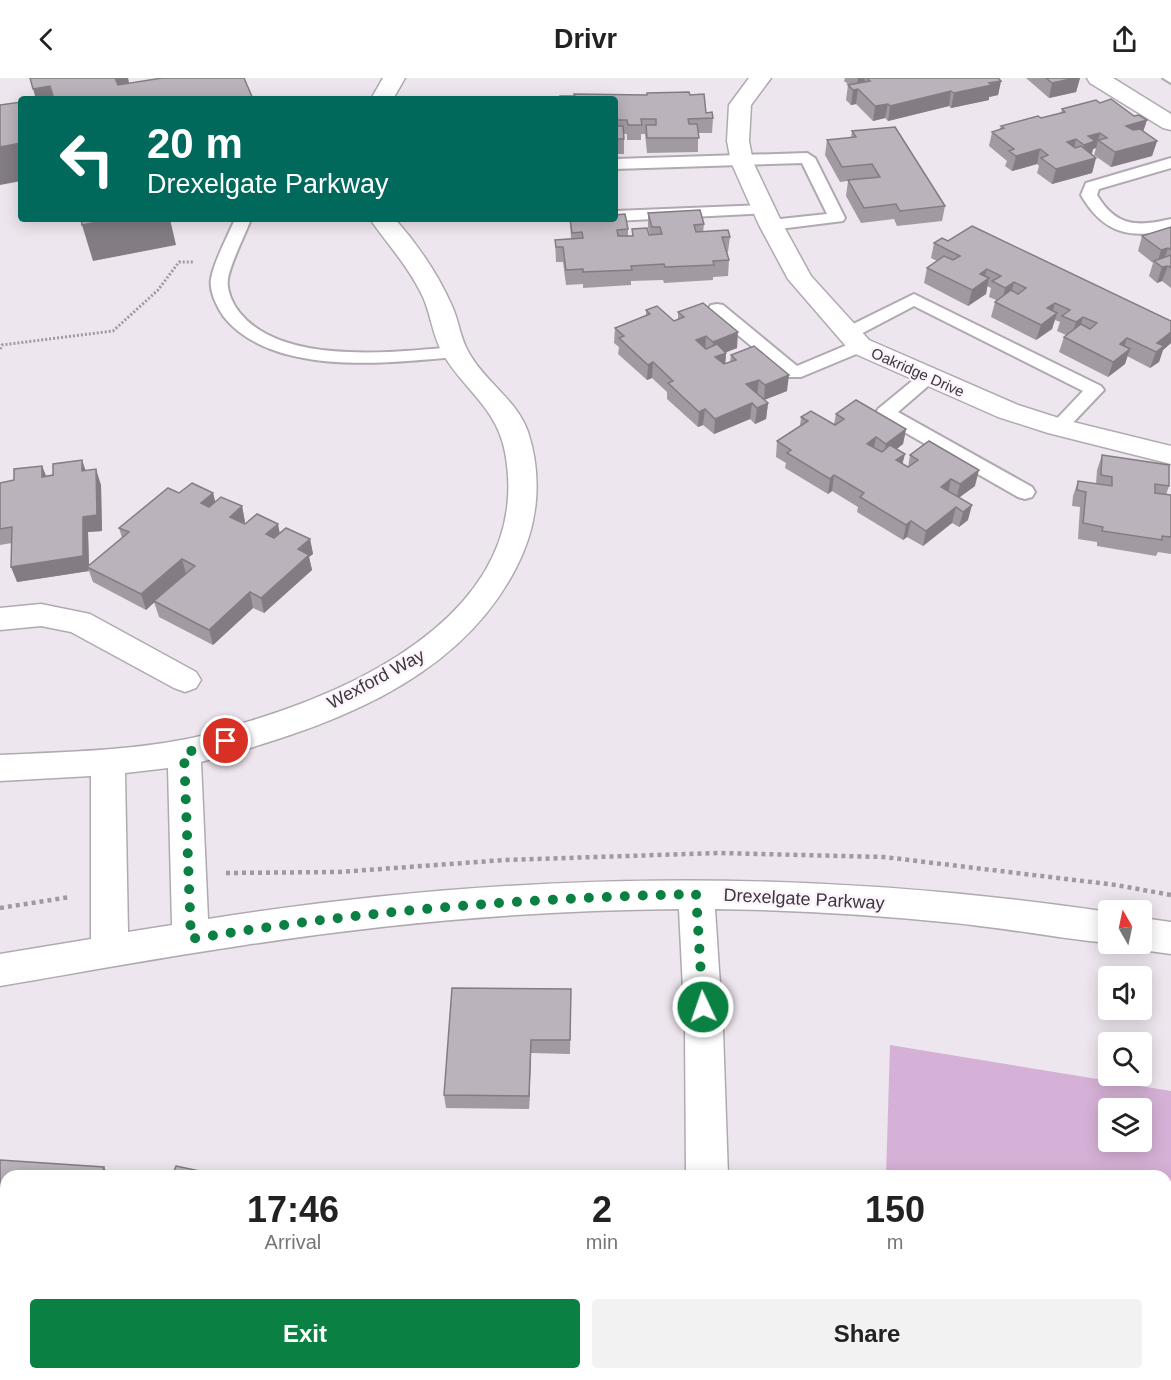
<!DOCTYPE html>
<html lang="en">
<head>
<meta charset="utf-8">
<style>
  body { margin:0; font-family:Arial,sans-serif; background:#f2f2f2; color:#222; height:100vh; display:flex; flex-direction:column; font-size:22px; white-space:nowrap }
  * { box-sizing:border-box; margin:0 }
  p { font-size:20px; color:#767676 }
  .icon { flex:none; width:33px; height:33px; fill:none; stroke:currentColor; stroke-width:2; stroke-linecap:round; stroke-linejoin:round }
  .map { position:relative; flex:1; overflow:hidden }
  .panel { position:absolute; left:0px; top:1092px; width:1172px; height:210px; display:flex; flex-direction:column; background:#fff; border-radius:18px 18px 0 0; box-shadow:0 3px 15px #0003 }
  .panel>* { flex:none }
  .guide { position:absolute; left:18px; top:18px; width:600px; height:126px; border-radius:6px; box-shadow:0 3px 15px #0003; background:#00695c; color:#fff; overflow:hidden }
  .needle { width:39px; rotate:351deg }
  .tools { position:absolute; left:1098px; top:822px; display:grid; gap:12px }
  .tools a { display:grid; place-items:center; width:54px; height:54px; border-radius:6px; background:#fff; box-shadow:0 3px 15px #0003; font-size:30px }
  .pin { position:absolute; display:grid; place-items:center; width:51px; height:51px; color:#fff; margin:-26px; border:3px solid #fff; border-radius:50%; box-shadow:0 2px 6px #0007 }
  .me { position:absolute; width:66px; margin:-33px; rotate:357deg; stroke-linejoin:round; filter:drop-shadow(0 0 4px #0008) }
  .turn { display:flex; align-items:center; gap:21px; height:126px; padding:0 30px; font-size:27px }
  .turn .icon { width:78px; height:78px; stroke-width:2.5 }
  .turn b { display:block; font-size:42px; line-height:51px }
  .eta { display:flex; justify-content:space-evenly; align-items:center; height:102px; text-align:center }
  .eta b { font-size:36px; font-weight:800; line-height:42px }
  .button { display:flex; gap:12px; margin-top:auto; padding:12px 30px }
  .button a { flex:1; height:69px; border-radius:6px; background:#0b8043; color:#fff; font-size:24px; font-weight:800; line-height:69px; text-align:center }
  .button a+a { background:#f2f2f2; color:#222 }
  header { display:flex; justify-content:space-between; align-items:center; height:78px; padding:0 30px; background:#fff; font-size:27px; font-weight:800 }
  .map>svg:first-child { display:block }
  .green { fill:#d6b1d7; fill-rule:evenodd }
  .lines { fill:none; stroke-linecap:round; stroke-linejoin:round }
  .lane-casing { stroke:#b1a9b1; stroke-width:4 }
  .street-casing { stroke:#b1a9b1; stroke-width:3 }
  .path-far1 { stroke:#a09aa0; stroke-width:3; stroke-dasharray:2 2; stroke-linecap:butt }
  .path { stroke:#a09aa0; stroke-width:4.5; stroke-dasharray:4 4; stroke-linecap:butt }
  .lane { fill:#fff; fill-rule:evenodd }
  .street { fill:#fff; fill-rule:evenodd }
  .wall { fill:#a19aa1 }
  .shaded-wall { fill:#837d83 }
  .building { fill:#bbb3bb; stroke:#837d83; stroke-width:1.5 }
  .route { stroke:#0b8043; stroke-width:10; stroke-dasharray:0 18 }
  .labels { text-anchor:middle; dominant-baseline:central; stroke-width:5; stroke-linejoin:round; paint-order:stroke }
  .far-street-label { font-size:15px; fill:#3c393c; stroke:#fcf3fc }
  .street-label { font-size:18px; fill:#3c393c; stroke:#fcf3fc }
</style>
</head>
<body>
<header><svg class="icon" aria-label="back" viewBox="0 0 24 24"><path d="M15 5l-7 7 7 7"/></svg>Drivr<svg class="icon" aria-label="share" viewBox="0 0 24 24"><path d="M12 15V3M7 8l5-5 5 5M5 13v7h14v-7"/></svg></header>
<div class="map">
<svg width="1171" height="1302" viewBox="0 0 1171 1302">
  <rect width="100%" height="100%" fill="#eee6ee"/>
  <path class="green" d="M890 967 1171 1013V1302H839L837 1296H1166V1098H886ZM1108 1030H1142V1064H1108Z"/>
  <g class="lines">
    <g class="lane-casing">
      <g id="lane">
        <path d="M1163 0H1171V5Z"/>
        <path d="M807 75 815 80 845 140 843 143 771 152 765 150 763 147 771 142 827 136 802 85 615 91V81Z"/>
        <path d="M1171 80V90L1099 111 1097 117C1116 149 1138 149 1171 141V151C1130 162 1103 155 1081 117L1086 105Z"/>
        <path d="M765 127 773 132 771 135 615 143 609 141H615V133Z"/>
        <path d="M235 141H251C245 157 230 186 228 201 226 212 233 227 240 235 283 288 394 274 455 269L461 270 464 274 461 278 455 279C387 285 273 299 224 239 217 229 209 213 211 201 214 183 228 158 235 141Z"/>
        <path d="M914 216 1101 308 1104 312 1065 353H1051L1049 349 1083 313 914 228 855 259H843L840 255 843 251Z"/>
        <path d="M717 226 723 227 797 288 854 264H866L869 268 866 272 801 299H789L711 235 708 231 711 227Z"/>
        <path d="M929 292 935 294 938 298 935 302 898 334 1032 409 1035 414 1032 419 1025 421 1018 419 878 339 876 335 878 331 923 294Z"/>
      </g>
    </g>
    <g class="street-casing">
      <g id="street">
        <path d="M383 0H405L393 21H371Z"/>
        <path d="M749 0H771L751 27 749 63 753 84 783 147 811 198 869 262 1018 327 1065 342 1171 368V386L1048 355 998 339 851 274 788 201 759 147 731 84 727 63 729 27Z"/>
        <path d="M1087 0H1113L1171 36V52L1163 50 1090 5Z"/>
        <path d="M370 141H395C418 167 438 196 452 228 459 243 460 260 469 275 485 304 517 322 528 354 543 400 538 448 516 490 455 608 321 651 201 684L208 841C512 793 804 789 1108 834V865C1057 860 1005 850 954 845 874 837 795 832 715 831L723 952 728 1098H686L685 952 679 831C534 832 388 845 245 867 163 879 82 894 0 908V876L91 861V698L0 703V677C62 674 126 673 187 661 209 657 229 649 250 643 370 607 534 526 505 374 497 330 464 312 443 276 433 259 431 237 423 219 409 189 388 167 370 141ZM168 690 172 847 128 854 125 695Z"/>
        <path d="M41 526 90 536 196 594 201 602 196 610 185 614 174 610 71 554 41 548 0 552V530Z"/>
        <path d="M1142 840 1171 844V876L1142 872 1129 867 1142 866Z"/>
        <rect x="671" y="1296" width="44" height="6"/>
      </g>
    </g>
    <path class="path-far1" d="M0 271 2 267 113 253 158 212 179 184H194"/>
    <g class="path">
      <path d="M226 795 339 794 505 782 718 775 884 779 1116 807 1171 817"/>
      <path d="M0 830 70 819"/>
    </g>
    <use href="#lane" class="lane"/>
    <use href="#street" class="street"/>
  </g>
  <g class="wall">
    <path d="M845 0H998L1001 3 998 17 989 19V22L951 30 949 28 888 43 885 40 873 43 856 26 851 27 846 22 848 7H849L844 3Z"/>
    <path d="M1026 0H1080L1076 14 1049 20Z"/>
    <path d="M647 17H690L706 35 713 40 712 55H698V74L647 75 645 56H641V62H627V56H624V76H615V21Z"/>
    <path d="M1100 25 1147 42 1143 53 1157 63 1152 78 1111 89 1094 77 1096 70 1093 71 1092 76 1096 80 1092 95 1052 106 1037 95 1039 88 1037 86 1012 93 1005 88 1007 83 989 68 992 54 1000 51 1001 48 1041 40 1061 35 1062 31Z"/>
    <path d="M852 53 945 128 942 143 897 148 894 141 861 145 846 118 848 103 840 104 825 77 827 62 851 60Z"/>
    <path d="M648 135 704 146 703 154 730 159 728 174H727L729 182 728 198 713 199V202L664 205 663 202 631 203V207L583 210V206L566 207 563 184H556L555 162 571 161 570 141 628 151V158H632V151L650 157 648 150Z"/>
    <path d="M1171 149V210L1162 203 1157 205 1149 198 1153 185 1138 173 1142 158Z"/>
    <path d="M948 163 1171 243V265L1163 272 1159 284 1150 290 1127 278 1125 286 1108 299 1059 274 1064 259 1066 257 1057 253 1060 244 1055 242 1052 251 1036 262 991 239 995 224 996 222 989 219 991 210 987 208 986 216 968 228 924 205 927 190 937 183 931 180 934 165Z"/>
    <path d="M646 232 674 243 678 242V234L737 270 726 274 725 286 730 284 731 277 787 313 764 322 768 325 766 341 755 346 750 341 714 356 703 347 698 349 667 321V314L652 300 647 302 618 276 619 269 614 265 615 250 646 238Z"/>
    <path d="M836 336 906 351 903 366 897 371 905 376 902 386 908 389 910 377 975 408 959 419 968 442 959 449 952 445 923 468 907 459 903 462 857 434 858 429 832 413 828 416 785 390 786 385 776 379 777 363 800 348 801 339 834 346Z"/>
    <path d="M1102 377 1169 408 1166 417H1171V476L1158 474 1156 478 1097 468V464L1078 461 1080 429 1072 428 1073 418 1078 403 1096 406 1097 392Z"/>
    <path d="M82 382 86 393 101 407 102 453 88 454 89 487 122 460 119 450 179 415H213L215 424 242 428 245 444 244 445 280 455 310 461 313 476 309 479 312 492 264 535 253 530 213 567 159 539 154 524 146 532 93 504 89 493 17 504 12 465 0 467V405L14 402 42 388 46 398 53 397Z"/>
    <path d="M571 911 570 976 531 975 529 1031 446 1030 444 1017Z"/>
    <path d="M0 1082 6 1098V1167L0 1166Z"/>
    <path d="M439 1296H509L508 1302H440Z"/>
  </g>
  <g class="shaded-wall">
    <path d="M115 0H128L133 21H120Z"/>
    <path d="M858 0H865L863 13 858 11 856 26 851 27 853 12H856Z"/>
    <path d="M1075 0H1080L1076 14 1049 20 1052 5Z"/>
    <path d="M1001 3 998 17 989 19V22L951 30 954 15Z"/>
    <path d="M50 8 54 21H36L33 11Z"/>
    <path d="M951 13 949 28 888 43 890 28Z"/>
    <path d="M888 26 885 40 873 43 875 28Z"/>
    <path d="M1147 42 1142 57 1122 62 1126 48Z"/>
    <path d="M1100 55 1096 70 1093 71 1091 78 1080 82 1084 67 1088 58Z"/>
    <path d="M1076 61 1073 76 1067 64Z"/>
    <path d="M1157 63 1152 78 1111 89 1115 74Z"/>
    <path d="M21 65V103L0 107V69Z"/>
    <path d="M1040 71 1037 86 1012 93 1016 78Z"/>
    <path d="M1096 80 1092 95 1052 106 1056 91Z"/>
    <path d="M112 141H170L176 167 93 183 82 147Z"/>
    <path d="M1168 170 1163 185 1157 186 1161 172Z"/>
    <path d="M1168 188 1162 203 1157 205 1162 189Z"/>
    <path d="M987 191 983 204 989 200 986 216 968 228 972 212 980 196Z"/>
    <path d="M1014 204 1010 219 1002 225 1005 210Z"/>
    <path d="M1055 225 1051 239 1057 235 1052 251 1036 262 1041 247 1047 230Z"/>
    <path d="M1083 239 1079 254 1071 260 1076 244Z"/>
    <path d="M738 254 737 270 712 280 713 264Z"/>
    <path d="M1171 254V265L1163 272 1159 284 1150 290 1156 274 1157 265Z"/>
    <path d="M706 258 705 274 696 262Z"/>
    <path d="M1127 260 1122 276 1120 266Z"/>
    <path d="M1130 271 1125 286 1108 299 1113 284Z"/>
    <path d="M726 275 725 290 715 279Z"/>
    <path d="M653 284 652 300 647 302 648 287Z"/>
    <path d="M789 297 787 313 764 322 765 307Z"/>
    <path d="M759 302 757 317 746 306Z"/>
    <path d="M752 325 750 341 714 356 715 341Z"/>
    <path d="M768 325 766 341 755 346 757 330Z"/>
    <path d="M705 331 703 347 698 349 699 334Z"/>
    <path d="M906 351 903 366 883 381 886 366Z"/>
    <path d="M876 359 873 375 867 366Z"/>
    <path d="M905 376 901 391 896 382Z"/>
    <path d="M82 382 87 398 82 393Z"/>
    <path d="M42 388 48 403 42 399Z"/>
    <path d="M96 391 101 407 102 453 88 454 89 489H87L89 493 17 504 11 489 83 439Z"/>
    <path d="M979 392 975 408 956 422 960 406Z"/>
    <path d="M834 397 832 413 828 416 830 401Z"/>
    <path d="M951 401 948 416 941 409Z"/>
    <path d="M213 415 217 430 205 440 201 425Z"/>
    <path d="M972 427 968 442 959 449 963 434Z"/>
    <path d="M242 428 245 444 233 454 230 439Z"/>
    <path d="M956 429 952 445 923 468 926 453Z"/>
    <path d="M911 443 907 459 903 462 906 447Z"/>
    <path d="M278 446 281 461 270 472 266 456Z"/>
    <path d="M310 461 313 476 309 479 312 492 264 535 261 520 298 471Z"/>
    <path d="M182 481 186 496 146 532 141 516Z"/>
    <path d="M250 514 253 530 213 567 209 552Z"/>
    <path d="M531 962V975L529 1031V1018Z"/>
    <path d="M104 1089 109 1098H101Z"/>
    <path d="M507 1296H509L508 1302H506Z"/>
  </g>
  <g class="building">
    <path d="M30 0H115L118 7 162 0H244L253 21H38L53 18 50 8 33 11Z"/>
    <path d="M867 0H998L1001 3 989 5 992 7 954 15 951 13 890 28 888 26 875 28 858 11 853 12 848 7 870 3Z"/>
    <path d="M1046 0H1075L1052 5Z"/>
    <path d="M689 14 690 17 704 16 706 35 712 34 713 40 688 41 689 46H697L699 60H647L646 47H656V41H641L642 47H628L627 42H615L616 48H623L624 61H615V21H560V18H575L574 16 647 17V15Z"/>
    <path d="M1111 21 1134 38 1139 37 1147 42 1126 48 1133 52 1140 51 1157 63 1115 74 1098 62 1107 60 1100 55 1088 58 1095 63 1084 67 1076 61 1067 64 1075 70 1081 68 1096 80 1056 91 1041 80 1048 77 1040 71 1016 78 1009 73 1014 71 992 54 1004 50 1001 48 1038 38 1041 40 1065 34 1062 31 1096 22 1100 25Z"/>
    <path d="M21 24V65L0 69V27Z"/>
    <path d="M895 49 945 128 900 133 896 126 864 130 848 102 880 99 872 86 842 89 827 62 856 59 852 53Z"/>
    <path d="M700 132 704 146 694 147 696 154 728 152 730 159H722L729 182 713 183 714 187 665 189 664 186 631 188 632 192 583 194V191L566 192 563 169H556L555 162 583 160 582 154 572 155 570 141H615V137L625 136 628 151 617 152 618 158H633L632 151 647 150 649 157 662 156 660 149H652L648 135Z"/>
    <path d="M81 141H112L82 147Z"/>
    <path d="M972 148 1171 243V254L1157 265 1164 268 1156 274 1127 260 1120 266 1130 271 1113 284 1064 259 1081 246 1090 251 1097 245 1083 239 1076 244 1062 238 1070 232 1055 225 1047 230 1057 235 1041 247 995 224 1011 212 1018 216 1026 210 1014 204 1005 210 992 203 1001 198 987 191 980 196 989 200 972 212 927 190 944 178 953 182 960 178 934 165 942 160 948 163Z"/>
    <path d="M1171 149V172L1168 170 1161 172 1142 158Z"/>
    <path d="M1171 177V190L1168 188 1162 189 1154 183Z"/>
    <path d="M703 225 738 254 713 264 706 258 696 262 706 271 717 266 726 275 715 279 724 286 736 282 731 277 754 268 789 297 765 307 759 302 746 306 768 325 757 330 752 325 715 341 705 331 699 334 668 305 673 303 653 284 648 287 619 260 624 258 615 250 650 236 646 232 657 228 674 243 684 239 678 234Z"/>
    <path d="M856 322 906 351 886 366 876 359 867 366 882 374 890 367 905 376 896 382 908 389 918 382 910 377 929 363 979 392 960 406 951 401 941 409 972 427 963 434 956 429 926 453 911 443 906 447 860 419 864 415 834 397 830 401 787 375 791 372 777 363 808 343 801 339 811 333 835 347 844 341 836 336Z"/>
    <path d="M1102 377 1169 387V408L1155 406V415L1171 417V459L1162 458V462L1102 453 1103 449 1083 445 1086 414 1077 412 1078 403 1112 408V399L1101 397Z"/>
    <path d="M82 382V393L96 391 97 437 83 439V478L11 489 12 449 0 451V405L14 402V391L42 388V399L53 397V386Z"/>
    <path d="M192 405 213 415 201 425 209 429 221 419 242 428 230 439 245 446 257 436 278 446 266 456 274 460 286 450 310 461 298 471 309 477 261 520 250 514 209 552 154 523 195 488 182 481 141 516 87 489 129 454 119 450 168 410 179 415Z"/>
    <path d="M452 910 571 911 570 962H531L529 1018 444 1017Z"/>
    <path d="M0 1082 104 1089 101 1098H6V1156L0 1155Z"/>
    <path d="M176 1088 223 1098H172Z"/>
    <path d="M265 1094 284 1098H264Z"/>
    <path d="M463 1296H507L506 1300Z"/>
  </g>
  <g class="lines">
    <path class="route" d="M226 663 184 675 191 861C358 833 526 820 696 816L703 929"/>
  </g>
  <g class="labels">
    <g class="far-street-label">
      <text transform="translate(918 294) rotate(24)">Oakridge Drive</text>
    </g>
    <g class="street-label">
      <text transform="translate(376 601) rotate(-28)">Wexford Way</text>
      <text transform="translate(804 821) rotate(3)">Drexelgate Parkway</text>
    </g>
  </g>
</svg>
<div class="tools">
<a><svg class="needle" viewBox="-14 -14 28 28"><path d="M0-13l5 13h-10z" fill="#e53935"/><path d="M0 13l5-13h-10z" fill="#767676"/></svg></a>
<a><svg class="icon" aria-label="sound" viewBox="0 0 24 24"><path d="M4 9h4l5-4v14l-5-4H4zM17 9q2 3 0 6"/></svg></a>
<a><svg class="icon" aria-label="search" viewBox="0 0 24 24"><circle cx="10" cy="10" r="6"/><path d="M15 15l6 6"/></svg></a>
<a><svg class="icon" aria-label="layers" viewBox="0 0 24 24"><path d="M12 4l9 5-9 5-9-5zM3 14l9 5 9-5"/></svg></a>
</div>
<div class="pin" style="left:226px;top:663px;background:#d93025"><svg class="icon" aria-label="arrive" viewBox="0 0 24 24"><path d="M6 21V4h12l-3 4 3 4H6"/></svg></div>
<svg class="me" style="left:703px;top:929px" viewBox="-20 -20 40 40"><circle r="17" fill="#0b8043" stroke="#fff" stroke-width="3"/><path d="M0-11L8 9 0 5-8 9z" fill="#fff"/></svg>
<div class="guide">
<div class="turn"><svg class="icon" aria-label="left" viewBox="0 0 24 24"><path d="M17 20v-9H6M10 6l-5 5 5 5"/></svg><div><b>20 m</b>Drexelgate Parkway</div></div>
</div>
<section class="panel">
<div class="eta">
<div><b>17:46</b><p>Arrival</p></div>
<div><b>2</b><p>min</p></div>
<div><b>150</b><p>m</p></div>
</div>
<div class="button"><a>Exit</a><a>Share</a></div>
</section>
</div>
</body>
</html>
